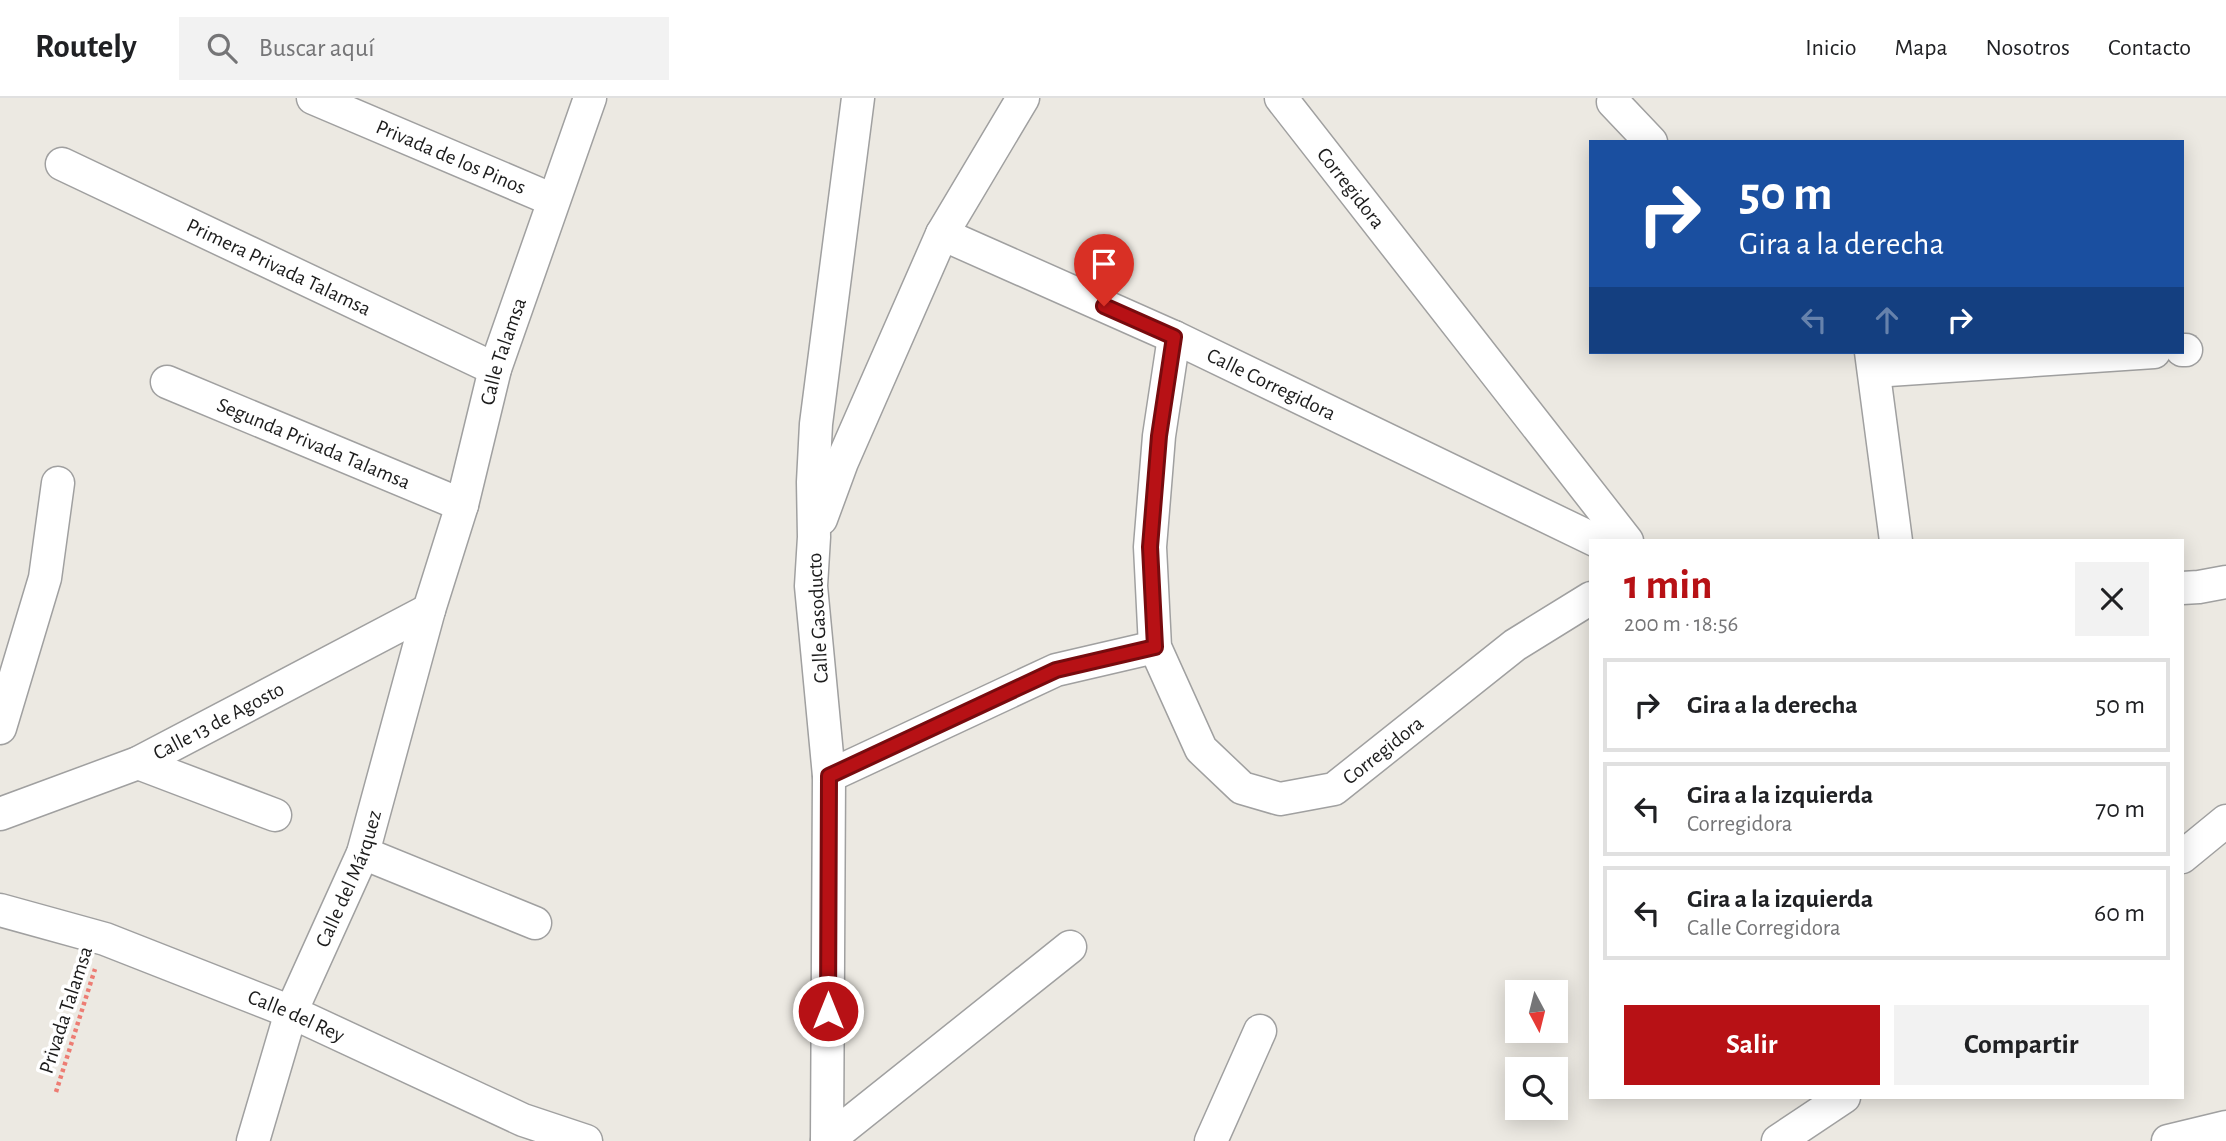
<!DOCTYPE html>
<html lang="es">
<head>
<meta charset="utf-8">
<style>
  body { margin:0; font-family:"Alegreya Sans",sans-serif; background:#f2f2f2; color:#202124; height:100vh; display:flex; flex-direction:column; font-size:26px; white-space:nowrap }
  * { box-sizing:border-box; margin:0 }
  p { font-size:23px; color:#757577 }
  .icon { flex:none; width:38px; height:38px; fill:none; stroke:currentColor; stroke-width:2; stroke-linecap:round; stroke-linejoin:round }
  .map { position:relative; flex:1; overflow:hidden }
  .details { position:absolute; left:1589px; top:441px; width:595px; height:560px; display:flex; flex-direction:column; background:#fff; border-radius:0px; box-shadow:0 4px 18px #0003 }
  .details>* { flex:none }
  .banner { position:absolute; left:1589px; top:42px; width:595px; height:214px; border-radius:0px; box-shadow:0 4px 18px #0003; background:#1a4fa0; color:#fff; overflow:hidden }
  .needle { width:46px; rotate:173deg }
  .fabs { position:absolute; left:1505px; top:882px; display:grid; gap:14px }
  .fabs a { display:grid; place-items:center; width:63px; height:63px; border-radius:0px; background:#fff; box-shadow:0 4px 18px #0003; font-size:35px }
  .pin { position:absolute; display:grid; place-items:center; width:60px; height:60px; color:#fff; margin:-72px -30px; border-radius:50% 50% 50% 0; rotate:-45deg; box-shadow:0 0 7px #0007 }
  .pin .icon { rotate:45deg }
  .me { position:absolute; width:77px; margin:-38px; rotate:0deg; stroke-linejoin:round; filter:drop-shadow(0 0 5px #0008) }
  .turn { display:flex; align-items:center; gap:24px; height:147px; padding:0 35px; font-size:32px }
  .turn .icon { width:91px; height:91px; stroke-width:2.5 }
  .turn b { display:block; font-size:49px; line-height:60px }
  .lanes { display:flex; align-items:center; height:66px; padding:0 35px; background:#0003; justify-content:center; gap:35px; direction:ltr }
  .lanes .off { opacity:.35 }
  .round { display:grid; place-items:center; flex:none; width:74px; height:74px; border-radius:0px; background:#f2f2f2 }
  .headline { display:flex; align-items:center; justify-content:space-between; height:119px; padding:0 35px }
  h1 { font-size:42px; font-weight:700; line-height:52px; color:#b71115 }
  .primary-button { display:flex; gap:14px; margin-top:auto; padding:14px 35px }
  .primary-button a { flex:1; height:80px; border-radius:0px; background:#b71115; color:#fff; font-size:28px; font-weight:700; line-height:80px; text-align:center }
  .primary-button a+a { background:#f2f2f2; color:#202124 }
  ul { padding:0; list-style:none }
  li { display:flex; align-items:center; gap:21px; height:94px; margin:0 14px 10px; padding:0 21px; border:4px solid #e0e0e0; border-radius:0px }
  li div { flex:1 }
  li b { display:block; font-size:26px }
  li em { font-style:normal }
  header { display:flex; align-items:center; gap:42px; box-sizing:border-box; height:98px; padding:0 35px; background:#fff; border-bottom:2px solid #e0e0e0 }
  header strong { font-size:33px }
  nav { display:flex; gap:38px; margin-inline-start:auto; font-size:24px }
  .search { width:490px; height:63px; background:#f2f2f2; display:flex; align-items:center; gap:18px; box-sizing:border-box; padding:0 24px; border-radius:0px; color:#757577; font-size:26px }
  .map>svg:first-child { display:block }
  .lines { fill:none; stroke-linecap:round; stroke-linejoin:round }
  .minor-casing { stroke:#a0a0a0; stroke-width:35 }
  .path { stroke:#ed7c73; stroke-width:4.5; stroke-dasharray:3.5 3.5; stroke-linecap:butt }
  .minor { stroke:#fff; stroke-width:32 }
  .route-casing { stroke:#770b0e; stroke-width:18 }
  .route { stroke:#b71115; stroke-width:12 }
  .labels { text-anchor:middle; dominant-baseline:central; stroke-width:7; stroke-linejoin:round; paint-order:stroke }
  .street-label { font-size:21px; fill:#1c1c1c; stroke:#fff }
</style>
</head>
<body>
<header>
<strong>Routely</strong>
<div class="search"><svg class="icon" aria-label="search" viewBox="0 0 24 24"><circle cx="10" cy="10" r="6"/><path d="M15 15l6 6"/></svg>Buscar aquí</div>
<nav><a>Inicio</a><a>Mapa</a><a>Nosotros</a><a>Contacto</a></nav>
</header>
<div class="map">
<svg width="2226" height="1043" viewBox="0 0 2226 1043">
  <rect width="100%" height="100%" fill="#ece9e2"/>
  <g class="lines">
    <g class="minor-casing">
      <g id="minor">
        <path id="s1" d="M313 0 553 102"/>
        <path id="s2" d="M1281 0 1627 443"/>
        <path d="M1613 4 1651 44"/>
        <path id="s3" d="M62 66 495 271"/>
        <path id="s4" d="M942 136 1174 239 1597 443"/>
        <path id="s5" d="M1174 239 1159 338 1150 449 1155 549 1201 651 1242 690 1280 701 1334 691 1515 547 1591 500"/>
        <path d="M2182 252H2186"/>
        <path d="M1871 254 1896 443"/>
        <path d="M1874 273 2154 254"/>
        <path id="s6" d="M167 284 462 407"/>
        <path d="M821 421 842 364 942 136 1023 0"/>
        <path d="M2182 490 2199 489 2226 484"/>
        <path d="M0 630 45 480 58 385"/>
        <path d="M138 665 275 717"/>
        <path d="M829 678 1056 572 1155 549"/>
        <path id="s7" d="M0 716 138 665 429 512"/>
        <path d="M363 755 535 825"/>
        <path d="M2182 759 2226 723"/>
        <path id="s8" d="M0 812 105 841 291 914 523 1022 586 1043"/>
        <path id="s9" d="M253 1043 291 914 363 755 429 512 462 407 495 271 590 0"/>
        <path d="M827 1043 829 678 811 488 814 439 813 384 816 326 858 0"/>
        <path d="M827 1043 1070 849"/>
        <path d="M1211 1043 1260 933"/>
        <path d="M1778 1043 1844 999"/>
        <path d="M2168 1043 2226 1029"/>
      </g>
    </g>
    <path class="path" d="M56 994 95 871"/>
    <use href="#minor" class="minor"/>
  </g>
  <g class="lines">
    <g class="route-casing">
      <path id="route" d="M828 913 829 678 1056 572 1155 549 1150 449 1159 338 1174 239 1104 208"/>
    </g>
    <use href="#route" class="route"/>
  </g>
  <g class="labels">
    <g class="street-label">
      <text stroke="none"><textPath href="#s1" startOffset="150">Privada de los Pinos</textPath></text>
      <text stroke="none"><textPath href="#s2" startOffset="114">Corregidora</textPath></text>
      <text stroke="none"><textPath href="#s3" startOffset="240">Primera Privada Talamsa</textPath></text>
      <text stroke="none"><textPath href="#s9" startOffset="830">Calle Talamsa</textPath></text>
      <text stroke="none"><textPath href="#s4" startOffset="362">Calle Corregidora</textPath></text>
      <text stroke="none"><textPath href="#s6" startOffset="159">Segunda Privada Talamsa</textPath></text>
      <text transform="translate(818 520) rotate(-93)">Calle Gasoducto</text>
      <text stroke="none"><textPath href="#s7" startOffset="238">Calle 13 de Agosto</textPath></text>
      <text stroke="none"><textPath href="#s5" startOffset="637">Corregidora</textPath></text>
      <text stroke="none"><textPath href="#s9" startOffset="280">Calle del Márquez</textPath></text>
      <text transform="translate(66 912) rotate(-72)">Privada Talamsa</text>
      <text stroke="none"><textPath href="#s8" startOffset="315">Calle del Rey</textPath></text>
    </g>
  </g>
</svg>
<div class="fabs">
<a><svg class="needle" viewBox="-14 -14 28 28"><path d="M0-13l5 13h-10z" fill="#e53935"/><path d="M0 13l5-13h-10z" fill="#757577"/></svg></a>
<a><svg class="icon" aria-label="search" viewBox="0 0 24 24"><circle cx="10" cy="10" r="6"/><path d="M15 15l6 6"/></svg></a>
</div>
<div class="pin" style="left:1104px;top:208px;background:#d93025"><svg class="icon" aria-label="arrive" viewBox="0 0 24 24"><path d="M6 21V4h12l-3 4 3 4H6"/></svg></div>
<svg class="me" style="left:828px;top:913px" viewBox="-20 -20 40 40"><circle r="17" fill="#b71115" stroke="#fff" stroke-width="3"/><path d="M0-11L8 9 0 5-8 9z" fill="#fff"/></svg>
<div class="banner">
<div class="turn"><svg class="icon" aria-label="right" viewBox="0 0 24 24"><path d="M7 20v-9h11M14 6l5 5-5 5"/></svg><div><b>50 m</b>Gira a la derecha</div></div>
<div class="lanes"><svg class="icon off" aria-label="left" viewBox="0 0 24 24"><path d="M17 20v-9H6M10 6l-5 5 5 5"/></svg><svg class="icon off" aria-label="ahead" viewBox="0 0 24 24"><path d="M12 20V5M6 11l6-6 6 6"/></svg><svg class="icon" aria-label="right" viewBox="0 0 24 24"><path d="M7 20v-9h11M14 6l5 5-5 5"/></svg></div>
</div>
<section class="details">
<div class="headline"><div><h1>1 min</h1><p>200 m · 18:56</p></div><a class="round"><svg class="icon" aria-label="close" viewBox="0 0 24 24"><path d="M6 6l12 12M18 6L6 18"/></svg></a></div>
<ul>
<li><svg class="icon" aria-label="right" viewBox="0 0 24 24"><path d="M7 20v-9h11M14 6l5 5-5 5"/></svg><div><b>Gira a la derecha</b></div><em>50 m</em></li>
<li><svg class="icon" aria-label="left" viewBox="0 0 24 24"><path d="M17 20v-9H6M10 6l-5 5 5 5"/></svg><div><b>Gira a la izquierda</b><p>Corregidora</p></div><em>70 m</em></li>
<li><svg class="icon" aria-label="left" viewBox="0 0 24 24"><path d="M17 20v-9H6M10 6l-5 5 5 5"/></svg><div><b>Gira a la izquierda</b><p>Calle Corregidora</p></div><em>60 m</em></li>
</ul>
<div class="primary-button"><a>Salir</a><a>Compartir</a></div>
</section>
</div>
</body>
</html>
